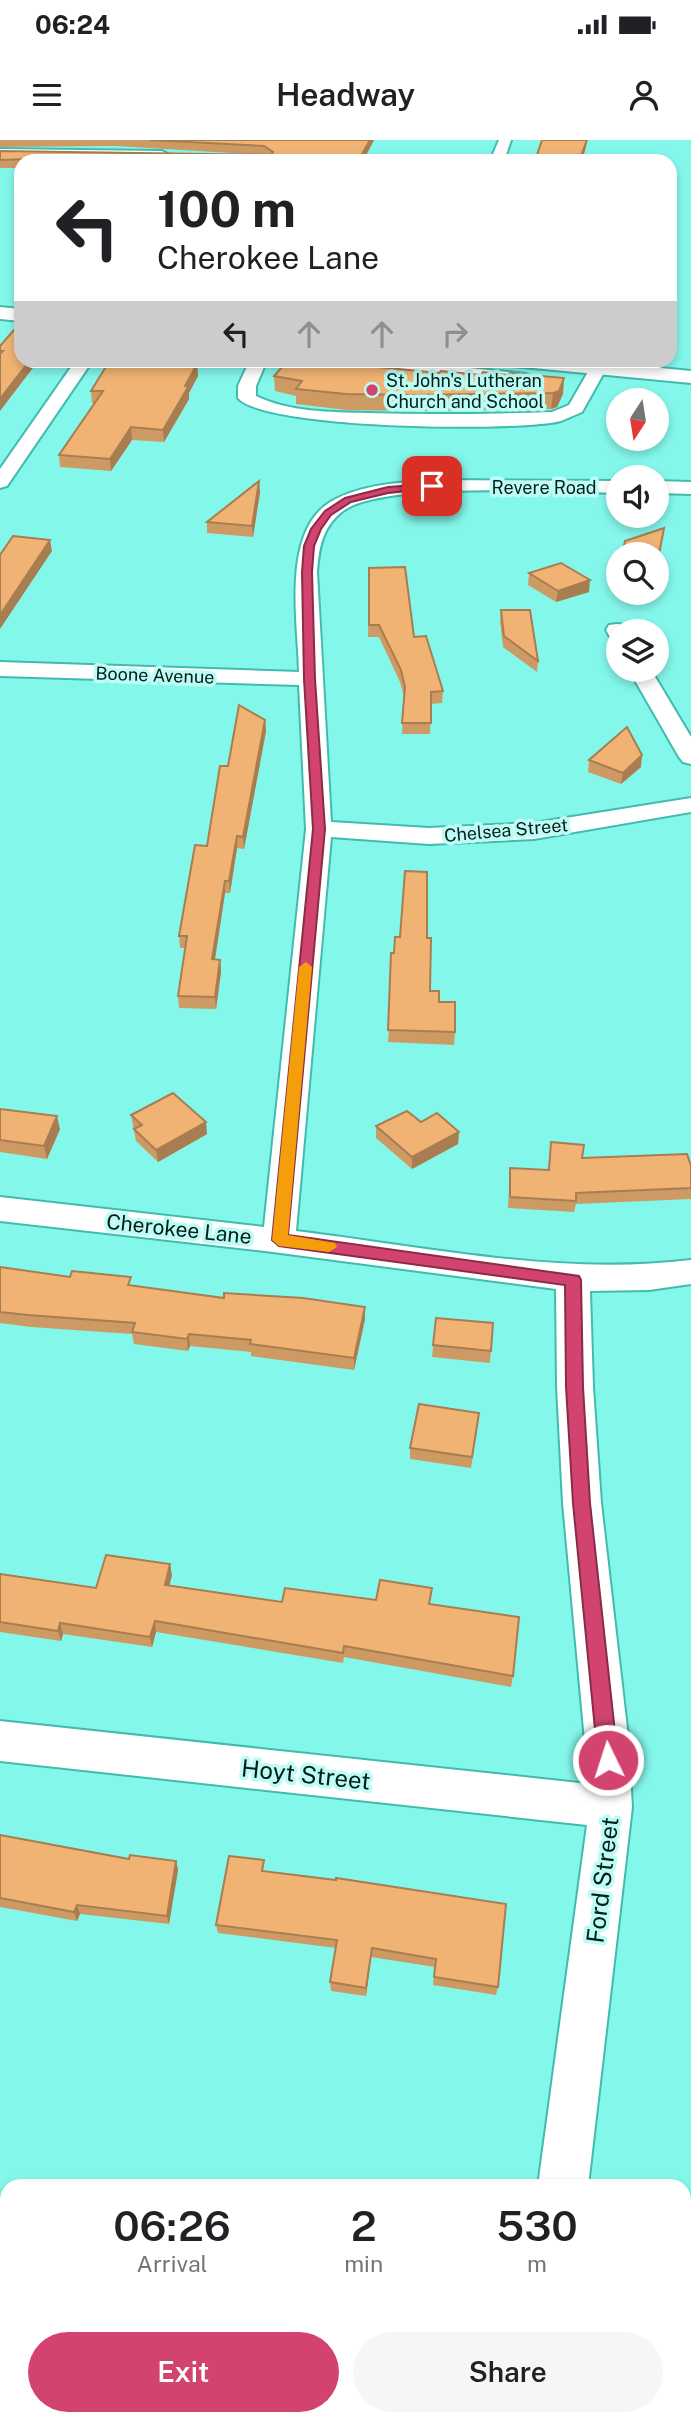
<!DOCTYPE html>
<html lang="en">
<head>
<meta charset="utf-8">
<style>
  body { margin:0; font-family:"Public Sans",sans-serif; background:#f6f6f6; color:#202124; height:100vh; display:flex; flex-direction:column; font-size:26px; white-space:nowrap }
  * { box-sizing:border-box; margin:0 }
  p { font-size:23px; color:#757577 }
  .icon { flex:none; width:38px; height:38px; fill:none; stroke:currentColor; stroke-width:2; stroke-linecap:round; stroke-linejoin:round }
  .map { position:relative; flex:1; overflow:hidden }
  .side { position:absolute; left:0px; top:2039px; width:691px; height:247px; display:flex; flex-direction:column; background:#fff; border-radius:21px 21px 0 0; box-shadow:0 4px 10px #0003 }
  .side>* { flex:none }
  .top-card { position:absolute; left:14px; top:14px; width:663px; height:214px; border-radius:21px; box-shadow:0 4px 10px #0003; background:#fff; color:#202124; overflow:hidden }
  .needle { width:46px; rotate:192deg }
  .tools { position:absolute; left:606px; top:248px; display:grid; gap:14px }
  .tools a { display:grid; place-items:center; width:63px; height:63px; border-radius:50%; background:#fff; box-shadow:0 4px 10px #0003; font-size:35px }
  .pin { position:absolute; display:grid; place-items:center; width:60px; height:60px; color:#fff; margin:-30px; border-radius:14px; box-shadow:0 4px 10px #0006 }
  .me { position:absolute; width:77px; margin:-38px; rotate:356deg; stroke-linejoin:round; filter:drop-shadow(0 0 5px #0008) }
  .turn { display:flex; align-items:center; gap:24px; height:147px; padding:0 28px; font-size:32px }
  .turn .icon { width:91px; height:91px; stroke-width:2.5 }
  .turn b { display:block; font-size:49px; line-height:60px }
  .lanes { display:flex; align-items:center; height:66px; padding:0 28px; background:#0003; justify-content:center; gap:35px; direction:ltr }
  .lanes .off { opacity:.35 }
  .eta { display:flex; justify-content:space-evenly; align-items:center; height:119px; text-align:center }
  .eta b { font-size:42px; font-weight:600; line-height:49px }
  .button { display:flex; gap:14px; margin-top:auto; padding:14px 28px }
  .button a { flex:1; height:80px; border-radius:42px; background:#d2446f; color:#fff; font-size:28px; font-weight:600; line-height:80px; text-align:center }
  .button a+a { background:#f6f6f6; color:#202124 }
  .status { display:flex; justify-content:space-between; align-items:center; height:49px; padding:0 35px; background:#fff; direction:ltr }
  .status svg { height:19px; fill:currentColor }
  header { display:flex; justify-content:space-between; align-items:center; height:91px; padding:0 28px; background:#fff; font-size:32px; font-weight:600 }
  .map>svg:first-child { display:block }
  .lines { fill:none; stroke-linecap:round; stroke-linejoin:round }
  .minor-casing { stroke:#42bbaf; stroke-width:4 }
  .major-casing { stroke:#42bbaf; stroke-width:4 }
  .minor { fill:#fff; fill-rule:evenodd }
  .major { fill:#fff; fill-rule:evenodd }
  .wall { fill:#ce9a64 }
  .shaded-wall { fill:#a87d51 }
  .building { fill:#f0b374; stroke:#a87d51; stroke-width:2 }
  .route { fill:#d2446f; stroke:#882c48; stroke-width:2 }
  .slow { fill:#f59e0b }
  .poi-dot { fill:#d2446f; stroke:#bdfcf4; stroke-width:2.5 }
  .labels { text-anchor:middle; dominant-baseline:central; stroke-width:7; stroke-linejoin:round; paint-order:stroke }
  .far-poi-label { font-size:18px; fill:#041e1b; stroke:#bdfcf4; text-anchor:start }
  .far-street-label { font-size:18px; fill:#041e1b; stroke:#bdfcf4 }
  .street-label { font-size:21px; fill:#041e1b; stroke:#bdfcf4 }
  .near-street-label { font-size:24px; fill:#041e1b; stroke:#bdfcf4 }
</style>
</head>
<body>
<div class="status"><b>06:24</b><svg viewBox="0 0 49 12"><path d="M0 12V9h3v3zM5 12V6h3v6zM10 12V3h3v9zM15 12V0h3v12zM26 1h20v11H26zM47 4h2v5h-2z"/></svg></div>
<header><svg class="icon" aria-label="menu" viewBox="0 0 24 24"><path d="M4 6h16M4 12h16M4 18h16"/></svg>Headway<svg class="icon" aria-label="person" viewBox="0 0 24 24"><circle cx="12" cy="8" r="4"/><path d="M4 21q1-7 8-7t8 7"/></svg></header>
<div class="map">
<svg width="691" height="2285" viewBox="0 0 691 2285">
  <rect width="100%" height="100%" fill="#84f7eb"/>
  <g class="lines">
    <g class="minor-casing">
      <g id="minor">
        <path d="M499 0H511L504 21H490Z"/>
        <path d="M0 9 162 11 169 15 162 19 0 17Z"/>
        <path d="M76 220H93L7 346 0 348V329Z"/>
        <path d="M250 220H267L256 246V256C289 272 330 272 367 273 429 275 491 274 552 272L569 265 592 225H604L606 229 582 272 561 281C518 292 264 289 238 258V246Z"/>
        <path d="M366 220H395L526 234 535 239 526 244 390 230Z"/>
        <path d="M432 340 618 341V353C563 352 382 341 343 371 322 387 319 408 317 432L331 682 429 688 534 683 691 658V672L534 699 429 704 331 697 296 1091C428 1107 558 1136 691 1120V1144L649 1150 590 1151 593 1247 601 1363 628 1597 632 1667 588 2046H538L587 1685 0 1621V1581L589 1644 563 1363 557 1247 556 1149 265 1111 0 1081V1057L264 1087 306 689 299 545 0 536V522L299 532C298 482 281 390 332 361 362 344 399 343 432 340Z"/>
        <path d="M656 341 691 342V354L656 353Z"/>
        <path d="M617 484 625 485 629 492H618V498L610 497 606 490 609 485Z"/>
        <path d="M629 530H651L691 597V624L683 622 679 617Z"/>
        <path d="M506 2278H560L559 2285H505Z"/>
      </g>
    </g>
    <g class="major-casing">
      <g id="major">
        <path d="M0 167 21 169V181L0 179Z"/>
        <path d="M503 220H579L691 231V243L512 226Z"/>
      </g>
    </g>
    <use href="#minor" class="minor"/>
    <use href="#major" class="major"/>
  </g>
  <g class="wall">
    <path d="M0 0H374L363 21H21V28H0V11L265 15 116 6 0 7Z"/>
    <path d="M110 220H184L182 223 197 224 198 236 189 253V259L164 302 132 300 111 331 60 327 59 315 95 263H92L91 251Z"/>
    <path d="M371 221V226L439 233 508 235 564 238 563 254 557 267 551 269 414 271 346 270 296 264V256L275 251 274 236Z"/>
    <path d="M260 352 253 397 207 393V382Z"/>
    <path d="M369 428 414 497 443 551 442 563 431 564 430 594H402L404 557 400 542 379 497H368Z"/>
    <path d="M529 433 589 452 556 462 528 445Z"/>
    <path d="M618 435V451H615Z"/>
    <path d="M501 470 538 521 537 532 503 507 500 481Z"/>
    <path d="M265 580 266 591 244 709 237 708 230 753H225L215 819 220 820 221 832 216 869 179 868 178 856 185 808H180L179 796 207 706 228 626Z"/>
    <path d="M589 620 641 627 621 644 588 632Z"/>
    <path d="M427 798 430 851 439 862 455 892 454 905 388 902 394 813Z"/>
    <path d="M0 969 60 989 47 1019 0 1012Z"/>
    <path d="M131 975 207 994 158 1022 136 1001Z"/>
    <path d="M421 982 459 992 458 1004 412 1029 376 998V986Z"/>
    <path d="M551 1002 582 1018 691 1026V1059L576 1064 574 1072 508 1068 510 1028 548 1030Z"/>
    <path d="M0 1127 224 1158 365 1167V1179L354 1230 251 1216V1212L190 1206 188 1211 134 1204 132 1194 31 1187 0 1183Z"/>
    <path d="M436 1178 493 1183 490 1223 432 1217Z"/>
    <path d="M478 1284 471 1328 410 1319V1308Z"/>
    <path d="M0 1434 96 1448 172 1435 169 1445 282 1462 376 1460 430 1464 513 1536 511 1547 344 1517 343 1523 156 1492 152 1507 63 1494 61 1501 0 1492Z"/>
    <path d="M0 1695 129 1719 176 1721 178 1730 169 1784 80 1774 77 1781 0 1767Z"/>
    <path d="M265 1730V1731L498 1847 496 1855 433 1845 435 1827 371 1817 366 1856 331 1851 330 1842 336 1808 218 1793 216 1785Z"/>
  </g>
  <g class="shaded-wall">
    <path d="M370 0H374L363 21H358Z"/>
    <path d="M587 0 586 7 582 21H579Z"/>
    <path d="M30 220H39L0 271V259Z"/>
    <path d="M175 220H184L175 235 174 223Z"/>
    <path d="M197 224 198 236 189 253V259L164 302 163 290Z"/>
    <path d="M564 238 563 254 557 267 551 269 553 253Z"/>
    <path d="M131 287 132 300 111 331 110 319Z"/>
    <path d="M259 341 260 352 253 397 252 386Z"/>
    <path d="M50 400 52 411 0 489V475Z"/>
    <path d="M590 440 589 452 556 462 558 451Z"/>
    <path d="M265 580 266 591 244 709 243 697Z"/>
    <path d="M642 615 641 627 621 644 623 633Z"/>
    <path d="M237 696V708L230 753 229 741Z"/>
    <path d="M225 741V753L213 832 212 819Z"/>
    <path d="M220 820 221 832 216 869 215 857Z"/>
    <path d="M57 976 60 989 47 1019 44 1006Z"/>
    <path d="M206 982 207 994 158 1022 156 1010Z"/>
    <path d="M459 992 458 1004 412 1029V1017Z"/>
    <path d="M365 1167V1179L354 1230V1218Z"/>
    <path d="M189 1194 190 1206 188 1211 187 1199Z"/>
    <path d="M170 1424 172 1435 167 1456 165 1445Z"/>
    <path d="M155 1481 156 1492 152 1507 150 1497Z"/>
    <path d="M60 1483 63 1494 61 1501 58 1491Z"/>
    <path d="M176 1721 178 1730 169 1784 167 1776Z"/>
    <path d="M77 1765 80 1774 77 1781 74 1772Z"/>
    <path d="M372 1808 371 1817 366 1856V1848Z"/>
  </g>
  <g class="building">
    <path d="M150 0H370L358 21H110L56 18 0 20V11L271 15 273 12 264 6Z"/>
    <path d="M542 0H587L579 21H535Z"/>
    <path d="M21 182V220H30L0 259V214L3 211H0V206Z"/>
    <path d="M110 220H175L174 223 197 224 185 246 188 247 163 290 131 287 110 319 59 315 103 251H91Z"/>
    <path d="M288 220H363L371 221 367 226 439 233 441 231 481 235 483 232 508 235 510 233 564 238 559 251 553 253 414 255 346 254 296 249 302 241 274 236Z"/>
    <path d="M259 341 252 386 207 382Z"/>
    <path d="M664 388 656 430V415H622L625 401Z"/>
    <path d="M13 396 50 400 0 475V415Z"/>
    <path d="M561 423 590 440 558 451 529 433Z"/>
    <path d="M405 427 414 497 426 496 443 551 431 552V583H402L405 547 401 530 379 485H369V428Z"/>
    <path d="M501 470H530L538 521 504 496Z"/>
    <path d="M239 565 265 580 243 697 237 696 229 741H225L212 819 220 820 215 857 178 856 187 796H179L195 705 207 706 220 626H228Z"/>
    <path d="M627 587 642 615 623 633 589 620Z"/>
    <path d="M405 731 427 732V798H431L430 851H439V862H455V892L388 890 391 813H394L395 797H400Z"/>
    <path d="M173 953 206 982 156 1010 134 989 142 985 131 975Z"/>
    <path d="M0 969 57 976 44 1006 0 1000Z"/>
    <path d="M407 971 421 982 437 973 459 992 412 1017 376 986Z"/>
    <path d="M551 1002 584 1005 582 1018 687 1014 691 1026V1048L576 1053V1061L510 1057V1028L549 1030Z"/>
    <path d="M0 1127 70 1137 72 1131 131 1137 128 1145 224 1158V1153L303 1158 365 1167 354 1218 250 1204 251 1200 189 1194 187 1199 132 1192 135 1183 28 1175 0 1172Z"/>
    <path d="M436 1178 493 1183 491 1211 433 1205Z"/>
    <path d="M419 1264 479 1273 472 1317 410 1308Z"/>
    <path d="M106 1415 170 1424 165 1445 282 1462 285 1448 376 1460 380 1440 432 1448 429 1464 519 1477 513 1536 344 1506 343 1513 155 1481 150 1497 60 1483 58 1491 0 1482V1434L96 1448Z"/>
    <path d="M0 1695 129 1719 130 1715 176 1721 167 1776 77 1765 74 1772 0 1758Z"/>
    <path d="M229 1716 264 1720 262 1731 336 1740V1738L506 1764 498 1847 434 1837 436 1819 372 1808 366 1848 330 1842 337 1800 216 1785Z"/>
    <path d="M1 2175 7 2176V2278H324L345 2281 346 2278H439L438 2285H0Z"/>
  </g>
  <path class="route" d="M432 344 435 345V348L388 353 351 362 331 375 321 389 314 406 312 432 315 539 325 689 288 1095 579 1136 581 1140 583 1247 590 1363 618 1620 616 1627 608 1630 601 1627 598 1620 573 1363 566 1247 565 1145 279 1106 272 1100 313 689 304 539 302 432 304 406 311 389 325 371 345 358 388 347Z"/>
  <path class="slow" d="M306 822 312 827 288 1095 335 1103 337 1107 329 1112 279 1106 272 1100 299 827Z"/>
  <circle class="poi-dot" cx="372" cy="250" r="7"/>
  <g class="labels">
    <g class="far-poi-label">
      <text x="386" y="240">St. John's Lutheran<tspan x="386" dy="21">Church and School</tspan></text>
    </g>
    <g class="far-street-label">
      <text x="544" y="347">Revere Road</text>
      <text transform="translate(155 535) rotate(2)">Boone Avenue</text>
      <text transform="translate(506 690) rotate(-5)">Chelsea Street</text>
    </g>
    <g class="street-label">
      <text transform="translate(179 1089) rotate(6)">Cherokee Lane</text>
    </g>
    <g class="near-street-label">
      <text transform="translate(306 1634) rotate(6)">Hoyt Street</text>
      <text transform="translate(602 1740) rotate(-83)">Ford Street</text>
    </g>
  </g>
</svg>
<div class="tools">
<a><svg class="needle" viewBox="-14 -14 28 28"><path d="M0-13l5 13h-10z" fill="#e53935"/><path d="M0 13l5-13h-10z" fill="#757577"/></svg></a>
<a><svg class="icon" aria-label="sound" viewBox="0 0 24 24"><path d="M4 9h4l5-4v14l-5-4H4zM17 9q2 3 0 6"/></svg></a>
<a><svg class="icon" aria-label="search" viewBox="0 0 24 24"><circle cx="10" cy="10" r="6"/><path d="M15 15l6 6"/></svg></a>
<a><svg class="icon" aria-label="layers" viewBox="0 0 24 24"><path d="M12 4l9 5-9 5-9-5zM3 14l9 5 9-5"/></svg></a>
</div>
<div class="pin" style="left:432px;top:346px;background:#d93025"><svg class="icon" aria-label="arrive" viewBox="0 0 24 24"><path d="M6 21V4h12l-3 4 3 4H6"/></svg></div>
<svg class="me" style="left:608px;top:1620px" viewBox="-20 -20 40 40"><circle r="17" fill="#d2446f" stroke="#fff" stroke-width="3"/><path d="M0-11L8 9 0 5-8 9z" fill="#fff"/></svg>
<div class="top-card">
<div class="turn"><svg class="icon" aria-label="left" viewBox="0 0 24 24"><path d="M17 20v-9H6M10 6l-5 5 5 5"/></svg><div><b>100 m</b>Cherokee Lane</div></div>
<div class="lanes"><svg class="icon" aria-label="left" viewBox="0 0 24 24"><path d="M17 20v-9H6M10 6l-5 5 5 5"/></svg><svg class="icon off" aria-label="ahead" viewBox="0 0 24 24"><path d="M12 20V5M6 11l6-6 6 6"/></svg><svg class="icon off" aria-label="ahead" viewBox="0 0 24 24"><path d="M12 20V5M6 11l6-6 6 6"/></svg><svg class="icon off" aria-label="right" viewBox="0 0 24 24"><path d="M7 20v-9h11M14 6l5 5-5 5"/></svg></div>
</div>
<section class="side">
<div class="eta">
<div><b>06:26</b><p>Arrival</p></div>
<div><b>2</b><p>min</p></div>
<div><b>530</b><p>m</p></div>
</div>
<div class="button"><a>Exit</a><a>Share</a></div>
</section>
</div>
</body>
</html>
